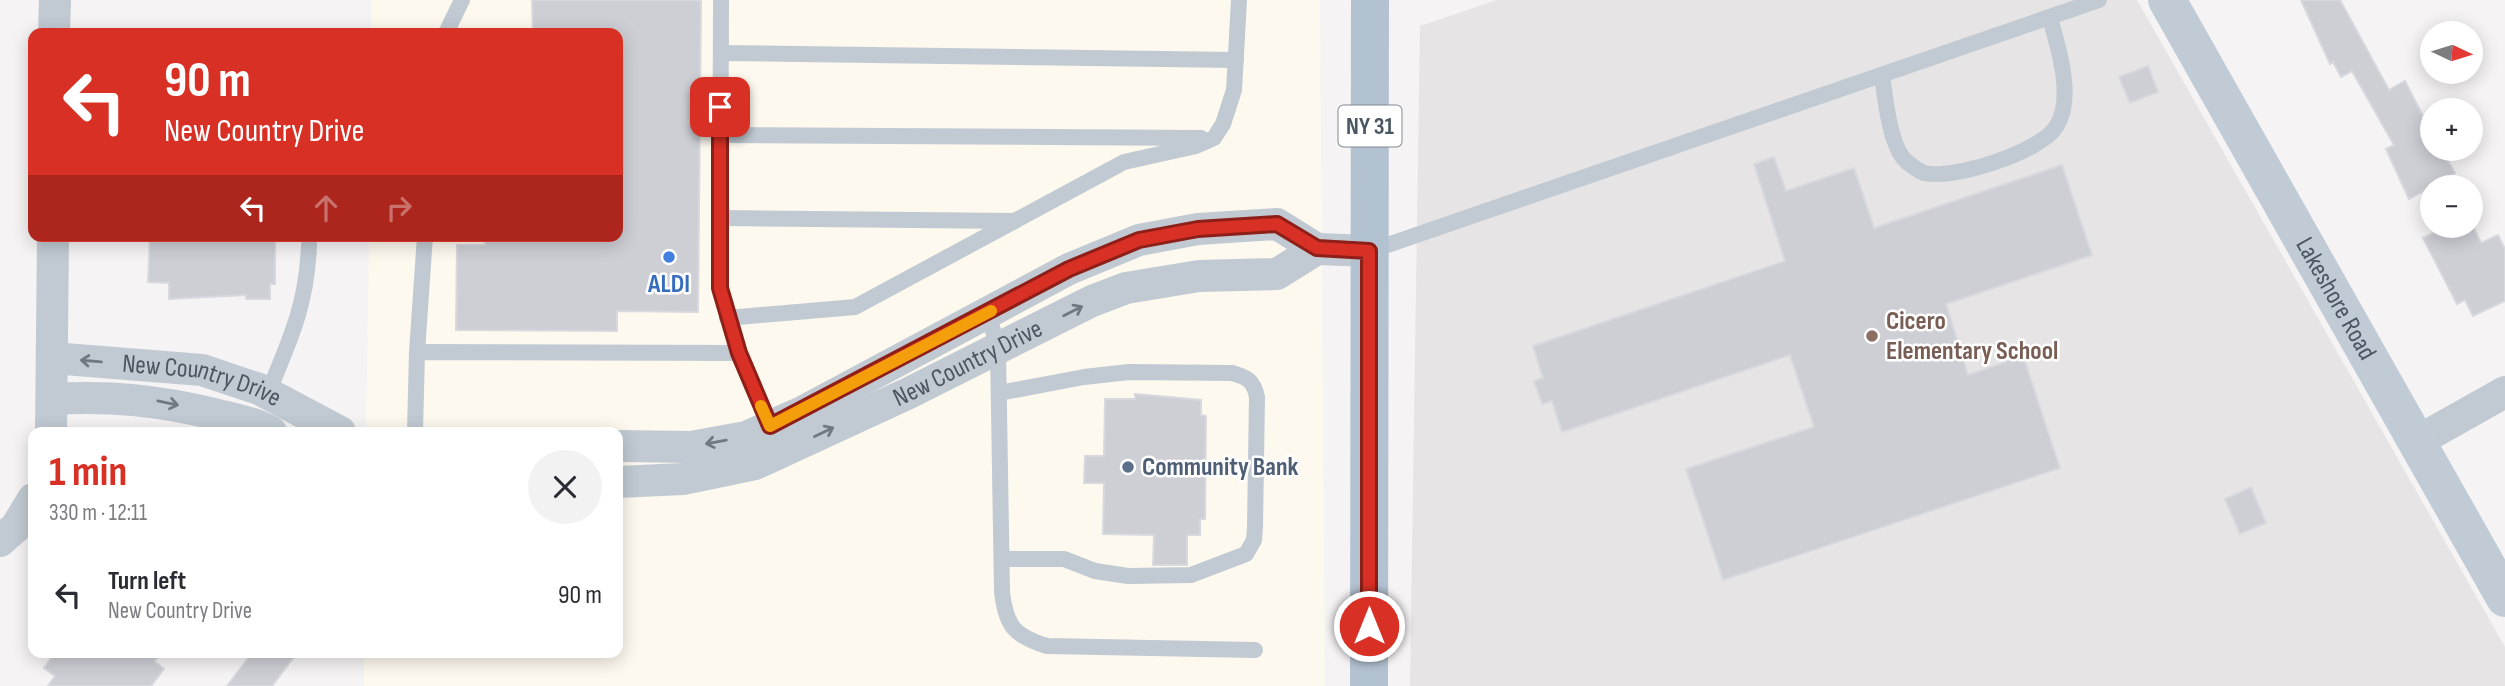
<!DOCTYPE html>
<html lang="en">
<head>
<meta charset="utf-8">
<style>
  body { margin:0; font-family:"Sofia Sans Condensed",sans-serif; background:#f2f2f3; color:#2b2b33; height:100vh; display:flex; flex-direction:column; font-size:26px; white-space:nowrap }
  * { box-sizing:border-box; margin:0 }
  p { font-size:23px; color:#7c7c81 }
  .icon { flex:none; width:38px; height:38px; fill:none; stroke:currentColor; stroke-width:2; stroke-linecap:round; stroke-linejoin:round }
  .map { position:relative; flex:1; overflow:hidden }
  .sheet { position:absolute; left:28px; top:427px; width:595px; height:231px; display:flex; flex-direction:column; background:#fff; border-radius:14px; box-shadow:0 4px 18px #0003 }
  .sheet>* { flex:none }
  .guide { position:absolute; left:28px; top:28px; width:595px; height:214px; border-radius:14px; box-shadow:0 4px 18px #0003; background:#d93025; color:#fff; overflow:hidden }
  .needle { width:46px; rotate:94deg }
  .tools { position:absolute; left:2420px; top:21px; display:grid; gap:14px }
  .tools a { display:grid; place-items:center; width:63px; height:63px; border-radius:50%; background:#fff; box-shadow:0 4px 18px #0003; font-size:35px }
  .pin { position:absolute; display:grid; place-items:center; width:60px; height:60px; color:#fff; margin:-30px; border-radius:14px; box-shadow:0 4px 10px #0006 }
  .me { position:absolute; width:77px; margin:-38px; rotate:0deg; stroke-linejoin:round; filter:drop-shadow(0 0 5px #0008) }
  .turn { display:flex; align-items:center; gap:24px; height:147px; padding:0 21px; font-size:32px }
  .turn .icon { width:91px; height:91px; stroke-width:2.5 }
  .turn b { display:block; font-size:49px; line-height:60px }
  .lanes { display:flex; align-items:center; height:66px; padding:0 21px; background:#0003; justify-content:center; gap:35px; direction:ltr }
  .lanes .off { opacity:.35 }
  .round { display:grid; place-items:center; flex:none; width:74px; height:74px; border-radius:37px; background:#f2f2f3 }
  .summary { display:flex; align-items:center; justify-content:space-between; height:119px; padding:0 21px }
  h1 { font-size:42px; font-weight:700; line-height:52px; color:#d93025 }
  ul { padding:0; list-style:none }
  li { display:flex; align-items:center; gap:21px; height:98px; padding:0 21px }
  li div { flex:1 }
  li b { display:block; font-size:26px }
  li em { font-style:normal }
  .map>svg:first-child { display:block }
  .commercial { fill:#fdf9ef }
  .education { fill:#e6e4e5 }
  .building { fill:#cdcfd5; stroke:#d7d9de; stroke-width:2 }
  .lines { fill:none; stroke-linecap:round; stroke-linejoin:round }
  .lane { stroke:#c1cad2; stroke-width:16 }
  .street { stroke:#c1cad2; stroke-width:32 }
  .secondary { stroke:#c1cbd6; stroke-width:38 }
  .primary { stroke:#b3c2d1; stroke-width:38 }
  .oneway { stroke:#6e7983 }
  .route-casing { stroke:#8d1f18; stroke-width:18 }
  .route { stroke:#d93025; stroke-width:12 }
  .slow { stroke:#f59e0b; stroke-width:12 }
  .shop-dot { fill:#3f7fe0; stroke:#fff; stroke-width:2.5 }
  .education-dot { fill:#8d6e63; stroke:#fff; stroke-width:2.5 }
  .service-dot { fill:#5c6f8a; stroke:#fff; stroke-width:2.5 }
  .labels { text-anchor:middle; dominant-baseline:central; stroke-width:5; stroke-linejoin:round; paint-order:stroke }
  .shield { fill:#fff; stroke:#808990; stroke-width:2 }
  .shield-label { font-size:24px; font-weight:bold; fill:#4a5661 }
  .shop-label { font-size:26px; font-weight:bold; fill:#366cbe; stroke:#fff }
  .street-label { font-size:26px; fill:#4a5661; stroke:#fff }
  .education-label { font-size:26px; font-weight:bold; fill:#785e54; stroke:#fff; text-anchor:start }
  .service-label { font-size:26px; font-weight:bold; fill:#4e5e75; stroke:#fff; text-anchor:start }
</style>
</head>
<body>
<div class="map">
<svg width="2505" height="686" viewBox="0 0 2505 686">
  <rect width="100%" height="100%" fill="#f5f3f3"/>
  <path class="commercial" d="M371 0H1320L1325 686H364V653H618V432H366L369 236H618V33H371Z"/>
  <path class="education" d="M1497 0H2137L2505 647V686H1410L1420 26Z"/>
  <g class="building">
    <path d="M532 0H701L698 312 617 311V331L456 330 457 245H485V236H618V33H533Z"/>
    <path d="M2301 0H2340L2389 90 2405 81 2432 134V149H2441L2455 173 2409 199 2386 149 2394 145 2352 71 2341 77 2333 62 2330 64Z"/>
    <path d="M2148 66 2158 92 2130 103 2119 77Z"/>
    <path d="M1774 157 1786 191 1854 168 1874 228 2062 165 2092 255 1946 304 1968 375 2023 356 2060 468 1723 580 1686 469 1814 427 1790 355 1562 432 1552 401 1542 404 1534 381 1543 378 1533 346 1785 261 1754 164Z"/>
    <path d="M2448 226H2473L2481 243 2498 235 2505 249V301L2473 316 2465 300 2457 304 2423 238Z"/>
    <path d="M150 236H275V284H270V299H246V295L169 299V283L148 282Z"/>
    <path d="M1135 394 1201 400V415L1206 416 1205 519H1200V535H1187V565H1153L1154 535 1103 534 1104 483H1084L1085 456H1104L1105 399H1135Z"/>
    <path d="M2251 487 2266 523 2240 534 2225 499Z"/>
    <path d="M55 653H161L154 661 164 669 151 686H48L55 676 44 668Z"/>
    <path d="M252 653H297L272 686H227Z"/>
  </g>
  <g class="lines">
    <g class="lane">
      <path d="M721 0 720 288 739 353 772 431"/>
      <path d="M446 33 462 0"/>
      <path d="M721 53 1236 60"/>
      <path d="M1882 75C1885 97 1890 147 1906 161 1910 165 1919 171 1924 173 1954 180 2040 152 2056 127 2075 99 2058 47 2050 18"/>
      <path d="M720 135 1201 138"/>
      <path d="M720 218 1015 221"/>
      <path d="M1370 251 2099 0"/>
      <path d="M988 313 998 348 1002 592C1006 627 1015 636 1047 646L1255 650"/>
      <path d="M727 318 855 307 1124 162 1196 146 1214 138 1223 124 1234 90 1239 0"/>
      <path d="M417 352 425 236"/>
      <path d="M268 393C290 340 307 304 309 245"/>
      <path d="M999 393 1084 377 1129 372 1232 373C1247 377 1254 381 1257 397L1255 526 1254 540 1246 554 1191 575 1128 576 1095 571 1064 559H1002"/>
      <path d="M415 432 417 352 739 353"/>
    </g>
    <g class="street">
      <path d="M54 33 55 0"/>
      <path id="s1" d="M52 358 202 370 259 389 340 432"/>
      <path d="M52 399C111 396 156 400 214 414 234 419 253 422 271 432"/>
      <path d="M51 432 53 236"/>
      <path d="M2416 442 2505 392"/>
      <path d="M618 446 691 447 746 437 802 412 1069 269 1139 240 1198 229 1277 224 1317 249 1369 251"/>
      <path id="s2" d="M618 482 683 479 755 464 909 393 1092 301 1126 288 1199 276 1277 274 1317 249"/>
      <path d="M0 541 16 527 33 499"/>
    </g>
    <path class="secondary" id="s3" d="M2167 0 2505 598"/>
    <path class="primary" d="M1369 686 1370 0"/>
  </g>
  <defs><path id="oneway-shaft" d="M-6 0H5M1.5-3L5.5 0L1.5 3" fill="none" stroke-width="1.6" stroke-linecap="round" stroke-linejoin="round" transform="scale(1.75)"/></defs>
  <g class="oneway">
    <use href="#oneway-shaft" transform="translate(1073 311) rotate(-27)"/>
    <use href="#oneway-shaft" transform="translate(91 361) rotate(-175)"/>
    <use href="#oneway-shaft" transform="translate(168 403) rotate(12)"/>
    <use href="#oneway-shaft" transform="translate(824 432) rotate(-25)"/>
    <use href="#oneway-shaft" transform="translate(716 442) rotate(170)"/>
  </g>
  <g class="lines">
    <g class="route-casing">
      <path id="route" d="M720 107V288L739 353 770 426 1069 269 1139 240 1198 229 1277 224 1317 248 1369 251V626"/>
    </g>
    <use href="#route" class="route"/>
    <path class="slow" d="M761 406 770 426 991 311"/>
  </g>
  <circle class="shop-dot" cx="669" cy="257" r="7"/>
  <circle class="education-dot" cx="1872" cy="336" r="7"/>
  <circle class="service-dot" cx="1128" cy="467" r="7"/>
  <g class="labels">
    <rect class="shield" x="1338.5" y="105.5" width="63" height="41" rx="5"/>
    <g class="shield-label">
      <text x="1370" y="126">NY 31</text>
    </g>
    <g class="shop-label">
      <text x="669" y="284">ALDI</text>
    </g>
    <g class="street-label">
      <text stroke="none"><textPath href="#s3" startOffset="343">Lakeshore Road</textPath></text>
      <text stroke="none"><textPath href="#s2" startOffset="374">New Country Drive</textPath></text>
      <text stroke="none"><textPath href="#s1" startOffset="152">New Country Drive</textPath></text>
    </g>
    <g class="education-label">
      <text x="1886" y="321">Cicero<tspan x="1886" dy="30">Elementary School</tspan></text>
    </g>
    <g class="service-label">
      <text x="1142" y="467">Community Bank</text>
    </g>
  </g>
</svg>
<div class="tools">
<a><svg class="needle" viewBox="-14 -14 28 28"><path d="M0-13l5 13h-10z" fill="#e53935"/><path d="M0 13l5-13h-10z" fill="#7c7c81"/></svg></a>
<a>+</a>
<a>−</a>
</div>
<div class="pin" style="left:720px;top:107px;background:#d93025"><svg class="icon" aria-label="arrive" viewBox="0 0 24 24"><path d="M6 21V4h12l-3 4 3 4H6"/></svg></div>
<svg class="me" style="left:1369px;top:626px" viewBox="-20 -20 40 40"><circle r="17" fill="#d93025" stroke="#fff" stroke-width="3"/><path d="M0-11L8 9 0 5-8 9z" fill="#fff"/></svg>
<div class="guide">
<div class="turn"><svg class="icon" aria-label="left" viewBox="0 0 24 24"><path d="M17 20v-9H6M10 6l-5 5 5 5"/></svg><div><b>90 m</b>New Country Drive</div></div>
<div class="lanes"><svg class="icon" aria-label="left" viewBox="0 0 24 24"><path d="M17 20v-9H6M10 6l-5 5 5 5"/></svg><svg class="icon off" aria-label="ahead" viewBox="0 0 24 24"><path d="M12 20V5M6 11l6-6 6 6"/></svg><svg class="icon off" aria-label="right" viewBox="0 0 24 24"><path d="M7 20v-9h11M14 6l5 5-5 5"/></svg></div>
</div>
<section class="sheet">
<div class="summary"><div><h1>1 min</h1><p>330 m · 12:11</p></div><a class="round"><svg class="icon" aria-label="close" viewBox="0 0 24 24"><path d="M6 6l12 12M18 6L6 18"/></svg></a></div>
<ul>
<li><svg class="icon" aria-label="left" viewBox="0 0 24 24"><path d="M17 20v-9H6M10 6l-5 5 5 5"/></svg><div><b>Turn left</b><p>New Country Drive</p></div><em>90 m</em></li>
</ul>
</section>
</div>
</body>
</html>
